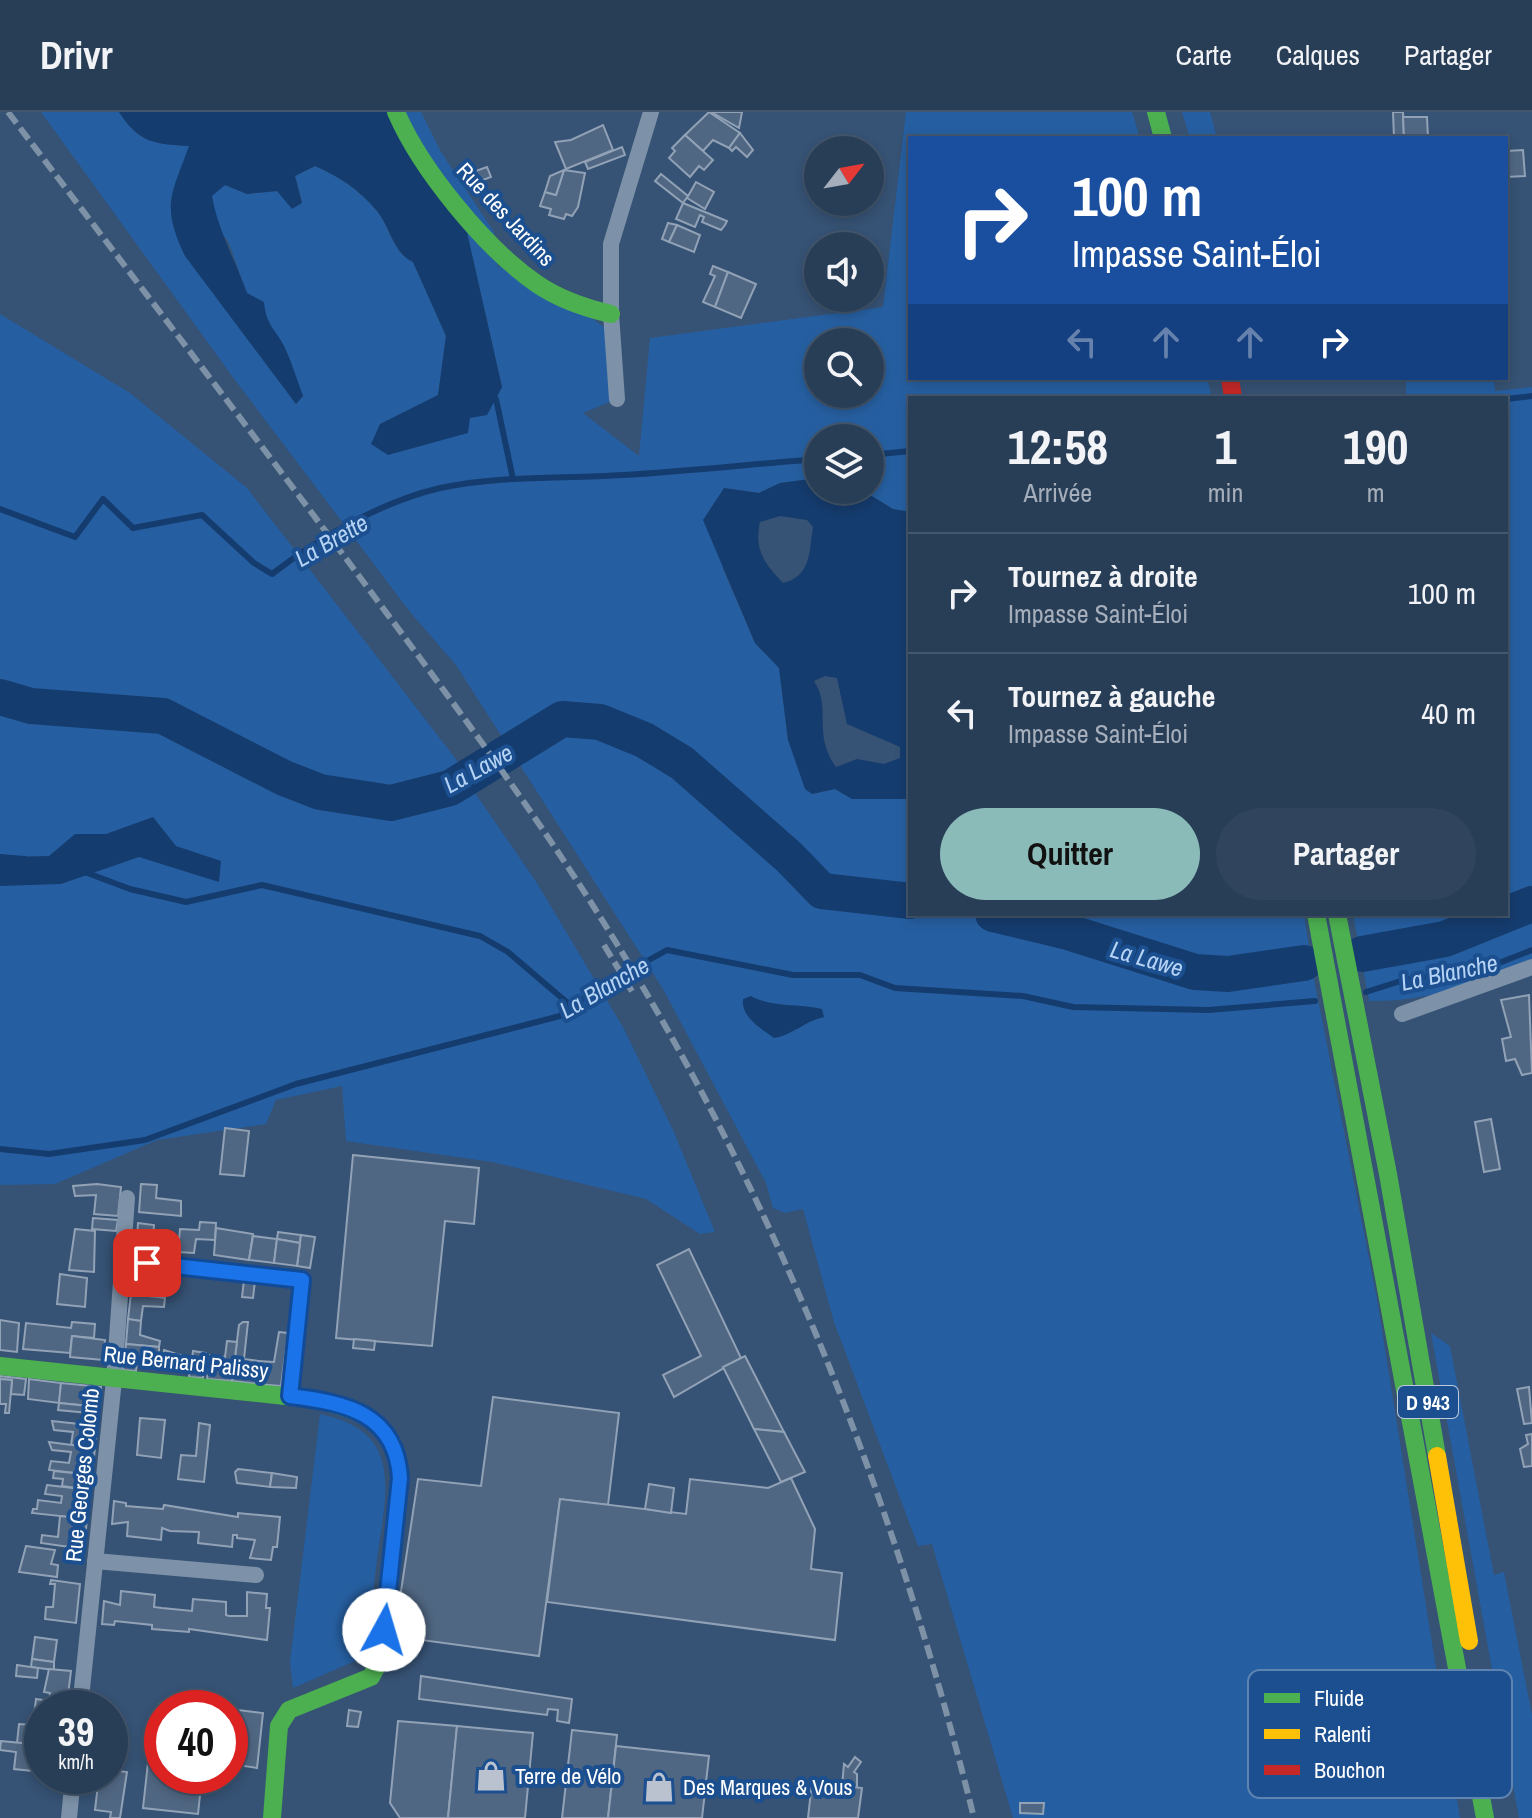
<!DOCTYPE html>
<html lang="fr">
<head>
<meta charset="utf-8">
<style>
  body { margin:0; font-family:"Archivo Narrow",sans-serif; background:#30455d; color:#f1f3f6; height:100vh; display:flex; flex-direction:column; font-size:30px; white-space:nowrap }
  * { box-sizing:border-box; margin:0 }
  p { font-size:26px; color:#a5aeba }
  .icon { flex:none; width:44px; height:44px; fill:none; stroke:currentColor; stroke-width:2; stroke-linecap:round; stroke-linejoin:round }
  .map { position:relative; flex:1; overflow:hidden }
  .drawer { position:absolute; left:908px; top:284px; width:600px; height:520px; display:flex; flex-direction:column; background:#283e57; border-radius:0px; box-shadow:0 4px 12px #0003,0 0 0 2px #44576d }
  .drawer>* { flex:none }
  .hud { position:absolute; left:908px; top:24px; width:600px; height:244px; border-radius:0px; box-shadow:0 4px 12px #0003,0 0 0 2px #44576d; background:#1a4fa0; color:#fff; overflow:hidden }
  .needle { width:52px; rotate:59deg }
  .buttons { position:absolute; left:804px; top:24px; display:grid; gap:16px }
  .buttons a { display:grid; place-items:center; width:80px; height:80px; border-radius:50%; background:#283e57; box-shadow:0 4px 12px #0003,0 0 0 2px #44576d; font-size:40px }
  .speed { position:absolute; left:24px; top:1578px; display:flex; gap:16px; font-size:40px; font-weight:700; text-align:center }
  .speed>* { display:grid; place-content:center; width:104px; height:104px; border-radius:50%; background:#283e57; box-shadow:0 4px 12px #0003,0 0 0 2px #44576d; line-height:1 }
  .speed small { font-size:20px; font-weight:400 }
  .speed .limit { border:12px solid #d22; background:#fff; color:#111 }
  .pin { position:absolute; display:grid; place-items:center; width:68px; height:68px; color:#fff; margin:-34px; border-radius:16px; box-shadow:0 4px 12px #0006 }
  .me { position:absolute; width:88px; margin:-44px; rotate:6deg; stroke-linejoin:round; filter:drop-shadow(0 0 6px #0008) }
  .turn { display:flex; align-items:center; gap:28px; height:168px; padding:0 32px; font-size:36px }
  .turn .icon { width:104px; height:104px; stroke-width:2.5 }
  .turn b { display:block; font-size:56px; line-height:68px }
  .lanes { display:flex; align-items:center; height:76px; padding:0 32px; background:#0003; justify-content:center; gap:40px; direction:ltr }
  .lanes .off { opacity:.35 }
  .eta { display:flex; justify-content:space-evenly; align-items:center; height:136px; text-align:center }
  .eta b { font-size:48px; font-weight:800; line-height:56px }
  .button { display:flex; gap:16px; margin-top:auto; padding:16px 32px }
  .button a { flex:1; height:92px; border-radius:48px; background:#8bbbb9; color:#111; font-size:32px; font-weight:800; line-height:92px; text-align:center }
  .button a+a { background:#30455d; color:#f1f3f6 }
  ul { padding:0; list-style:none }
  li { display:flex; align-items:center; gap:24px; height:120px; padding:0 32px; border-top:2px solid #44576d }
  li div { flex:1 }
  li b { display:block; font-size:30px }
  li em { font-style:normal }
  header { display:flex; align-items:center; gap:48px; box-sizing:border-box; height:112px; padding:0 40px; background:#283e57; border-bottom:2px solid #44576d }
  header strong { font-size:38px }
  nav { display:flex; gap:44px; margin-inline-start:auto; font-size:28px }
  .map>svg:first-child { display:block }
  .green { fill:#265fa1; fill-rule:evenodd }
  .water { fill:#153c6e; fill-rule:evenodd }
  .lines { fill:none; stroke-linecap:round; stroke-linejoin:round }
  .stream { stroke:#153c6e; stroke-width:6 }
  .river { stroke:#153c6e; stroke-width:36 }
  .building { fill:#506783; stroke:#92a2b6; stroke-width:2 }
  .street { stroke:#7d92a8; stroke-width:16 }
  .fast { stroke:#4caf50; stroke-width:18 }
  .slow { stroke:#ffc107; stroke-width:18 }
  .jam { stroke:#c62828; stroke-width:18 }
  .rail { stroke:#7e92a7; stroke-width:6; stroke-dasharray:14 6; stroke-linecap:butt }
  .route-casing { stroke:#114b97; stroke-width:20 }
  .route { stroke:#1a73e8; stroke-width:14 }
  .labels { text-anchor:middle; dominant-baseline:central; stroke-width:8; stroke-linejoin:round; paint-order:stroke }
  .shield { fill:#1b4f8f; stroke:#bbcadd; stroke-width:2 }
  .shield-label { font-size:20px; font-weight:bold; fill:#fff }
  .street-label { font-size:22px; fill:#fff; stroke:#1b4f8f }
  .poi-label { font-size:22px; fill:#fff; stroke:#1b4f8f; text-anchor:start }
  .water-label { font-size:24px; font-style:italic; fill:#b5d3f5; stroke:#1b4f8f }
  .key { fill:#1b4f8f; stroke:#5f84b1; stroke-width:2 }
  .key-label { font-size:22px; fill:#fff }
</style>
</head>
<body>
<header>
<strong>Drivr</strong>
<nav><a>Carte</a><a>Calques</a><a>Partager</a></nav>
</header>
<div class="map">
<svg width="1532" height="1706" viewBox="0 0 1532 1706">
  <rect width="100%" height="100%" fill="#365274"/>
  <g class="green">
    <path d="M41 0H119C139 31 154 32 190 34 171 83 161 93 185 144L296 292 303 284 283 232 274 224 265 203 247 182 229 131 217 114 211 83 225 73 247 82 277 79 302 90 295 64 315 54C340 65 359 78 377 99 390 116 393 141 413 150L446 224 438 283 380 313 487 303 502 275 464 108 387 0H421L441 40 494 120 498 156 510 146 612 221 617 287 583 301 639 344 650 226 883 195 906 0H1132L1140 26H910V266H1207L1212 286H910V400L893 397 862 378H870V326H818V366L780 371 759 381 724 376 723 457 755 531 779 556 788 628 812 682 835 677 852 687H910V802H1304L1314 867 1377 1187 1460 1706H1013L932 1432 918 1434 834 1210 803 1097 785 1101 773 1096 766 1071 663 877 456 553 410 500 232 264ZM818 230H870V282H818Z"/>
    <path d="M1182 0H1210L1217 26H1190Z"/>
    <path d="M0 202 130 281 247 376 462 655 471 675 537 771 624 917 673 1018 715 1120 700 1122 646 1087 492 1050 346 1029 342 974 276 988 266 1012 157 1028 55 1072 0 1073Z"/>
    <path d="M1406 266H1494L1495 279 1532 275V847C1474 871 1432 890 1369 889L1353 802H1506V286H1396L1406 285Z"/>
    <path d="M1431 1221 1450 1234 1494 1463 1504 1460 1532 1603V1706H1519Z"/>
    <path d="M320 1302C409 1320 384 1387 376 1455 372 1485 373 1519 362 1546L293 1576 290 1550Z"/>
  </g>
  <g class="water">
    <path d="M119 0H387L464 107 502 275 487 303 470 306 468 321 388 343 371 332 380 312 438 283 446 224 413 150C393 141 391 116 377 99 360 78 340 65 315 54L295 64 302 91 292 97 277 79 247 82 225 73 212 84C218 118 235 148 247 181L264 190C266 214 276 217 285 236 292 251 297 268 303 284L296 292 185 144C161 93 171 84 189 34 154 32 139 31 119 0Z"/>
    <path d="M818 366V378H862L893 397 910 400V687H852L835 677 812 682 805 677 788 628 779 556 755 531 703 408 724 376 759 381 780 371ZM780 404 807 408 813 415C809 441 811 464 783 471 764 451 754 438 760 410ZM825 564 837 566 847 612 900 635V646L884 652 857 647 836 655C812 622 832 596 814 569Z"/>
    <path d="M153 705 176 734 221 749 219 770 139 745 61 772 0 774V745L49 744 75 722H106Z"/>
    <path d="M751 884C772 896 798 891 822 897L824 905C805 909 793 923 774 926 760 916 741 905 743 887Z"/>
  </g>
  <g class="lines">
    <g class="stream">
      <path d="M496 287 513 367"/>
      <path d="M1506 287 1532 284"/>
      <path d="M870 343 910 339"/>
      <path d="M0 397 75 425 103 387 133 416 202 403 254 451 272 462C320 425 381 390 440 376 500 363 562 367 623 363 688 359 753 352 818 347"/>
      <path d="M0 745 24 747"/>
      <path d="M82 759 130 777 186 790 262 773 480 824 508 840 570 893"/>
      <path d="M1366 880 1404 868 1481 858 1532 838"/>
      <path d="M0 1037 49 1042 145 1028 296 972 560 904 593 879 667 838 793 863H860L895 876 1023 884 1073 895 1209 898 1315 889"/>
    </g>
    <g class="river">
      <path d="M0 585 31 594 163 604 284 666 320 680 391 691 450 676 562 607 600 610 644 628 682 651 789 745 822 779 910 789"/>
      <path d="M993 802 1068 820 1195 860 1228 862 1304 851"/>
      <path d="M1362 842 1445 827 1532 792"/>
    </g>
  </g>
  <g class="building">
    <path d="M709 0 740 21 729 36 713 28 703 39 685 23Z"/>
    <path d="M711 0H742L739 16Z"/>
    <path d="M1393 0H1403L1404 26H1394Z"/>
    <path d="M1403 5H1427L1428 26H1404Z"/>
    <path d="M603 13 613 38 566 57 555 30 571 28Z"/>
    <path d="M740 21 753 38 747 45 736 35 732 39 729 36Z"/>
    <path d="M685 23 713 48 704 58 699 54 690 65 669 46 675 39 672 36Z"/>
    <path d="M622 35 625 43 588 57 585 50Z"/>
    <path d="M1523 38 1525 64 1506 65V39Z"/>
    <path d="M487 55 491 65 475 71 470 61Z"/>
    <path d="M564 58 585 61 578 95 572 104 566 102 564 107 549 103 551 97 540 94 545 80 556 83Z"/>
    <path d="M564 58 556 83 545 80 550 64Z"/>
    <path d="M661 62 688 84 683 91 655 69Z"/>
    <path d="M696 70 714 80 705 97 687 86Z"/>
    <path d="M683 91 727 109 725 113 721 118 702 110 704 105 700 103 695 115 676 107Z"/>
    <path d="M668 111 677 113 669 130 662 127Z"/>
    <path d="M677 113 700 123 694 140 669 130Z"/>
    <path d="M713 154 728 160 715 195 703 190 715 164 710 162Z"/>
    <path d="M728 160 756 172 741 206 715 195Z"/>
    <path d="M1529 883 1532 961 1522 963 1515 947 1506 949 1502 927 1511 925 1501 888Z"/>
    <path d="M1491 1007 1500 1057 1484 1060 1475 1010Z"/>
    <path d="M225 1016 249 1019 244 1064 220 1062Z"/>
    <path d="M353 1043 479 1056 474 1112 445 1109 432 1234 336 1226Z"/>
    <path d="M97 1072 121 1075 118 1104 94 1102 96 1083 75 1084 73 1074Z"/>
    <path d="M141 1072 157 1073 156 1086 181 1089V1104L139 1100Z"/>
    <path d="M93 1106 118 1108 116 1119 92 1117Z"/>
    <path d="M200 1110 216 1111 215 1128 196 1127 194 1141 178 1140 180 1117 199 1118Z"/>
    <path d="M138 1111 154 1113 153 1126 179 1128 178 1143 136 1140Z"/>
    <path d="M216 1116 253 1122 249 1148 214 1143Z"/>
    <path d="M75 1117 95 1119 94 1160 69 1158Z"/>
    <path d="M278 1120 301 1123 300 1131 277 1127Z"/>
    <path d="M301 1123 315 1125 310 1156 297 1154Z"/>
    <path d="M253 1124 277 1127 274 1151 249 1148Z"/>
    <path d="M277 1127 300 1131 297 1154 274 1151Z"/>
    <path d="M689 1137 741 1246 674 1285 663 1263 701 1244 657 1153Z"/>
    <path d="M133 1156 163 1159 159 1185 131 1182Z"/>
    <path d="M60 1162 87 1166 85 1195 57 1192Z"/>
    <path d="M244 1168 255 1169 253 1186 242 1185Z"/>
    <path d="M131 1182 165 1186 164 1195 143 1194 141 1209 128 1207Z"/>
    <path d="M128 1207 141 1209 140 1223 160 1229 159 1235 126 1232Z"/>
    <path d="M0 1208 19 1211 17 1240 0 1238Z"/>
    <path d="M72 1210 95 1212 94 1226 72 1224 70 1241 23 1237 26 1211 71 1216Z"/>
    <path d="M243 1210H248L244 1247 259 1249 257 1272 232 1269 239 1213Z"/>
    <path d="M279 1220 288 1221 281 1274 257 1272 259 1249 274 1250Z"/>
    <path d="M72 1224 105 1228 103 1248 70 1245Z"/>
    <path d="M354 1227 375 1229 374 1238 353 1236Z"/>
    <path d="M227 1229 237 1230 232 1269 207 1267 210 1243 225 1245Z"/>
    <path d="M126 1232 159 1235V1244L138 1243 136 1259 123 1258Z"/>
    <path d="M164 1238 192 1247 193 1239 206 1241 203 1266 189 1265 190 1257 162 1254Z"/>
    <path d="M745 1244 784 1320 754 1317 723 1255Z"/>
    <path d="M0 1264 26 1267 24 1283 11 1282 12 1268 0 1267Z"/>
    <path d="M0 1267 12 1268 9 1301H5L6 1292H0Z"/>
    <path d="M29 1267 61 1271 59 1291 28 1287Z"/>
    <path d="M61 1271 101 1275 99 1295 59 1291Z"/>
    <path d="M1529 1275 1532 1311 1524 1312 1517 1277Z"/>
    <path d="M493 1285 619 1301 608 1393 560 1387 539 1544 414 1527 415 1514 396 1512 418 1367 481 1374Z"/>
    <path d="M59 1291 89 1294 88 1301 58 1298Z"/>
    <path d="M140 1306 165 1308 161 1346 137 1343Z"/>
    <path d="M52 1309 97 1314 95 1336 71 1333 73 1320 54 1318Z"/>
    <path d="M199 1311 210 1313 204 1370 178 1367 181 1343 196 1344Z"/>
    <path d="M754 1317 784 1320 805 1360 781 1370Z"/>
    <path d="M1532 1322V1354L1524 1355 1520 1337 1528 1332 1526 1323Z"/>
    <path d="M49 1330 95 1336 92 1363 49 1358 51 1349 69 1351 71 1340 52 1338Z"/>
    <path d="M238 1357 272 1361 270 1375 237 1371 235 1360Z"/>
    <path d="M54 1359 92 1363 90 1378 62 1374 63 1367 53 1366Z"/>
    <path d="M272 1361 297 1365 296 1376 270 1375Z"/>
    <path d="M791 1366 815 1417 811 1457 842 1461 835 1528 547 1490 560 1387 686 1402 690 1367 768 1376Z"/>
    <path d="M649 1372 674 1376 671 1401 645 1397Z"/>
    <path d="M47 1373 90 1378 87 1407 32 1401 33 1397H37L38 1388 61 1391 62 1384 45 1382Z"/>
    <path d="M114 1389 126 1391V1394L163 1397 164 1393 238 1405V1401L280 1405 277 1435H273L271 1448 250 1446 255 1428 237 1426V1423H233L232 1435 198 1431 199 1420 170 1419 162 1416 161 1428 127 1424 128 1410 112 1412Z"/>
    <path d="M60 1404 87 1407 84 1437 41 1431 42 1423 58 1425Z"/>
    <path d="M26 1434 55 1438 51 1452 58 1453 57 1465 19 1460Z"/>
    <path d="M51 1468 80 1472 76 1511 45 1507 46 1495H53L55 1472H50Z"/>
    <path d="M121 1479 155 1483 154 1495 162 1496 192 1499 193 1487 226 1490V1503L229 1504H247V1480L267 1482 266 1496H270L267 1528 189 1517V1520L152 1517V1513L115 1509 114 1513 102 1512 104 1489 120 1493Z"/>
    <path d="M35 1525 57 1528 54 1550 32 1547Z"/>
    <path d="M32 1547 54 1550V1558L31 1555Z"/>
    <path d="M17 1553 38 1556 37 1566 16 1564Z"/>
    <path d="M49 1557 71 1559 67 1591 49 1589 50 1581 44 1580Z"/>
    <path d="M421 1564 572 1587 569 1611 557 1609 558 1598 548 1597 547 1603 419 1587Z"/>
    <path d="M36 1587 58 1590 57 1596H42V1604L34 1603Z"/>
    <path d="M159 1592 191 1596 192 1592 224 1596H162V1610L150 1608Z"/>
    <path d="M230 1597 263 1601 257 1656 230 1652Z"/>
    <path d="M349 1598 361 1600 358 1615 347 1614Z"/>
    <path d="M34 1603 42 1604V1633L17 1631 19 1612 33 1613Z"/>
    <path d="M398 1609 457 1614 448 1706H400L390 1691Z"/>
    <path d="M457 1614 533 1621 525 1706H448Z"/>
    <path d="M572 1618 617 1623 608 1706H562Z"/>
    <path d="M1 1629 42 1633V1660L14 1657 16 1640 0 1638Z"/>
    <path d="M616 1634 709 1644 702 1706H608Z"/>
    <path d="M149 1641 162 1642V1664H202L198 1702 143 1696Z"/>
    <path d="M855 1645 861 1650 854 1660 857 1662V1676L842 1674 844 1652 848 1655Z"/>
    <path d="M110 1658 127 1660 120 1706H110L111 1700 95 1698 99 1664H110Z"/>
    <path d="M812 1670 862 1676 858 1706H808Z"/>
    <path d="M1020 1691H1044L1043 1702 1020 1701Z"/>
  </g>
  <g class="lines">
    <g class="street">
      <path d="M617 287 611 202V132L651 0"/>
      <path d="M1402 902 1532 855"/>
      <path d="M123 1150 302 1168 290 1284"/>
      <path d="M95 1449 256 1463"/>
      <path d="M80 1596 114 1268 127 1086"/>
      <path d="M69 1706 73 1664"/>
    </g>
    <g class="fast">
      <path d="M396 0C421 58 485 136 537 172 559 187 585 196 611 202"/>
      <path d="M1156 0 1163 26"/>
      <path d="M1316 802 1485 1706"/>
      <path d="M1337 802 1388 1062 1437 1344"/>
      <path d="M0 1254 313 1287C361 1298 397 1310 400 1366L380 1548 371 1565 289 1598 279 1614 272 1706"/>
    </g>
    <path class="slow" d="M1437 1344 1469 1529"/>
    <path class="jam" d="M1230 266 1233 286"/>
    <g class="rail">
      <path d="M8 0C126 156 245 311 362 468 455 593 549 718 629 852 789 1117 900 1406 974 1706"/>
      <path d="M604 833 633 881"/>
    </g>
  </g>
  <g class="lines">
    <g class="route-casing">
      <path id="route" d="M147 1151 302 1168 290 1284C346 1291 396 1301 400 1366L384 1518"/>
    </g>
    <use href="#route" class="route"/>
  </g>
  <defs>
    <g id="shop-bare" transform="scale(2.4)"><path d="M-5-2.5h2.3a2.7 3.5 0 0 1 5.4 0H5L5.5 6h-11ZM-1.5-2.5h3a1.5 2.3 0 0 0-3 0Z" fill="#b9c2ce" stroke="#1b4f8f" stroke-width="2.5" paint-order="stroke"/></g>
  </defs>
  <g fill-rule="evenodd">
    <use href="#shop-bare" x="491" y="1664"/>
    <use href="#shop-bare" x="659" y="1675"/>
  </g>
  <g class="labels">
    <rect class="shield" x="1398" y="1274" width="60" height="32" rx="6"/>
    <g class="shield-label">
      <text x="1428" y="1290">D 943</text>
    </g>
    <g class="street-label">
      <text transform="translate(506 102) rotate(47)">Rue des Jardins</text>
      <text transform="translate(186 1250) rotate(6)">Rue Bernard Palissy</text>
      <text transform="translate(82 1363) rotate(-84)">Rue Georges Colomb</text>
    </g>
    <g class="poi-label">
      <text x="515" y="1664">Terre de Vélo</text>
      <text x="683" y="1675">Des Marques &amp; Vous</text>
    </g>
    <g class="water-label">
      <text transform="translate(331 428) rotate(-30)">La Brette</text>
      <text transform="translate(478 656) rotate(-29)">La Lawe</text>
      <text transform="translate(1147 846) rotate(16)">La Lawe</text>
      <text transform="translate(1449 860) rotate(-12)">La Blanche</text>
      <text transform="translate(604 875) rotate(-30)">La Blanche</text>
    </g>
  </g>
  <rect x="1248" y="1558" width="264" height="128" rx="12" class="key"/>
  <rect x="1264" y="1581" width="36" height="10" fill="#4caf50"/>
  <rect x="1264" y="1617" width="36" height="10" fill="#ffc107"/>
  <rect x="1264" y="1653" width="36" height="10" fill="#c62828"/>
  <g class="key-label">
    <text x="1314" y="1594">Fluide</text>
    <text x="1314" y="1630">Ralenti</text>
    <text x="1314" y="1666">Bouchon</text>
  </g>
</svg>
<div class="buttons">
<a><svg class="needle" viewBox="-14 -14 28 28"><path d="M0-13l5 13h-10z" fill="#e53935"/><path d="M0 13l5-13h-10z" fill="#a5aeba"/></svg></a>
<a><svg class="icon" aria-label="sound" viewBox="0 0 24 24"><path d="M4 9h4l5-4v14l-5-4H4zM17 9q2 3 0 6"/></svg></a>
<a><svg class="icon" aria-label="search" viewBox="0 0 24 24"><circle cx="10" cy="10" r="6"/><path d="M15 15l6 6"/></svg></a>
<a><svg class="icon" aria-label="layers" viewBox="0 0 24 24"><path d="M12 4l9 5-9 5-9-5zM3 14l9 5 9-5"/></svg></a>
</div>
<div class="speed"><div>39<small>km/h</small></div><div class="limit">40</div></div>
<div class="pin" style="left:147px;top:1151px;background:#d93025"><svg class="icon" aria-label="arrive" viewBox="0 0 24 24"><path d="M6 21V4h12l-3 4 3 4H6"/></svg></div>
<svg class="me" style="left:384px;top:1518px" viewBox="-20 -20 40 40"><circle r="19" fill="#fff"/><path d="M0-13L10 11 0 6-10 11z" fill="#1a73e8"/></svg>
<div class="hud">
<div class="turn"><svg class="icon" aria-label="right" viewBox="0 0 24 24"><path d="M7 20v-9h11M14 6l5 5-5 5"/></svg><div><b>100 m</b>Impasse Saint-Éloi</div></div>
<div class="lanes"><svg class="icon off" aria-label="left" viewBox="0 0 24 24"><path d="M17 20v-9H6M10 6l-5 5 5 5"/></svg><svg class="icon off" aria-label="ahead" viewBox="0 0 24 24"><path d="M12 20V5M6 11l6-6 6 6"/></svg><svg class="icon off" aria-label="ahead" viewBox="0 0 24 24"><path d="M12 20V5M6 11l6-6 6 6"/></svg><svg class="icon" aria-label="right" viewBox="0 0 24 24"><path d="M7 20v-9h11M14 6l5 5-5 5"/></svg></div>
</div>
<section class="drawer">
<div class="eta">
<div><b>12:58</b><p>Arrivée</p></div>
<div><b>1</b><p>min</p></div>
<div><b>190</b><p>m</p></div>
</div>
<ul>
<li><svg class="icon" aria-label="right" viewBox="0 0 24 24"><path d="M7 20v-9h11M14 6l5 5-5 5"/></svg><div><b>Tournez à droite</b><p>Impasse Saint-Éloi</p></div><em>100 m</em></li>
<li><svg class="icon" aria-label="left" viewBox="0 0 24 24"><path d="M17 20v-9H6M10 6l-5 5 5 5"/></svg><div><b>Tournez à gauche</b><p>Impasse Saint-Éloi</p></div><em>40 m</em></li>
</ul>
<div class="button"><a>Quitter</a><a>Partager</a></div>
</section>
</div>
</body>
</html>
